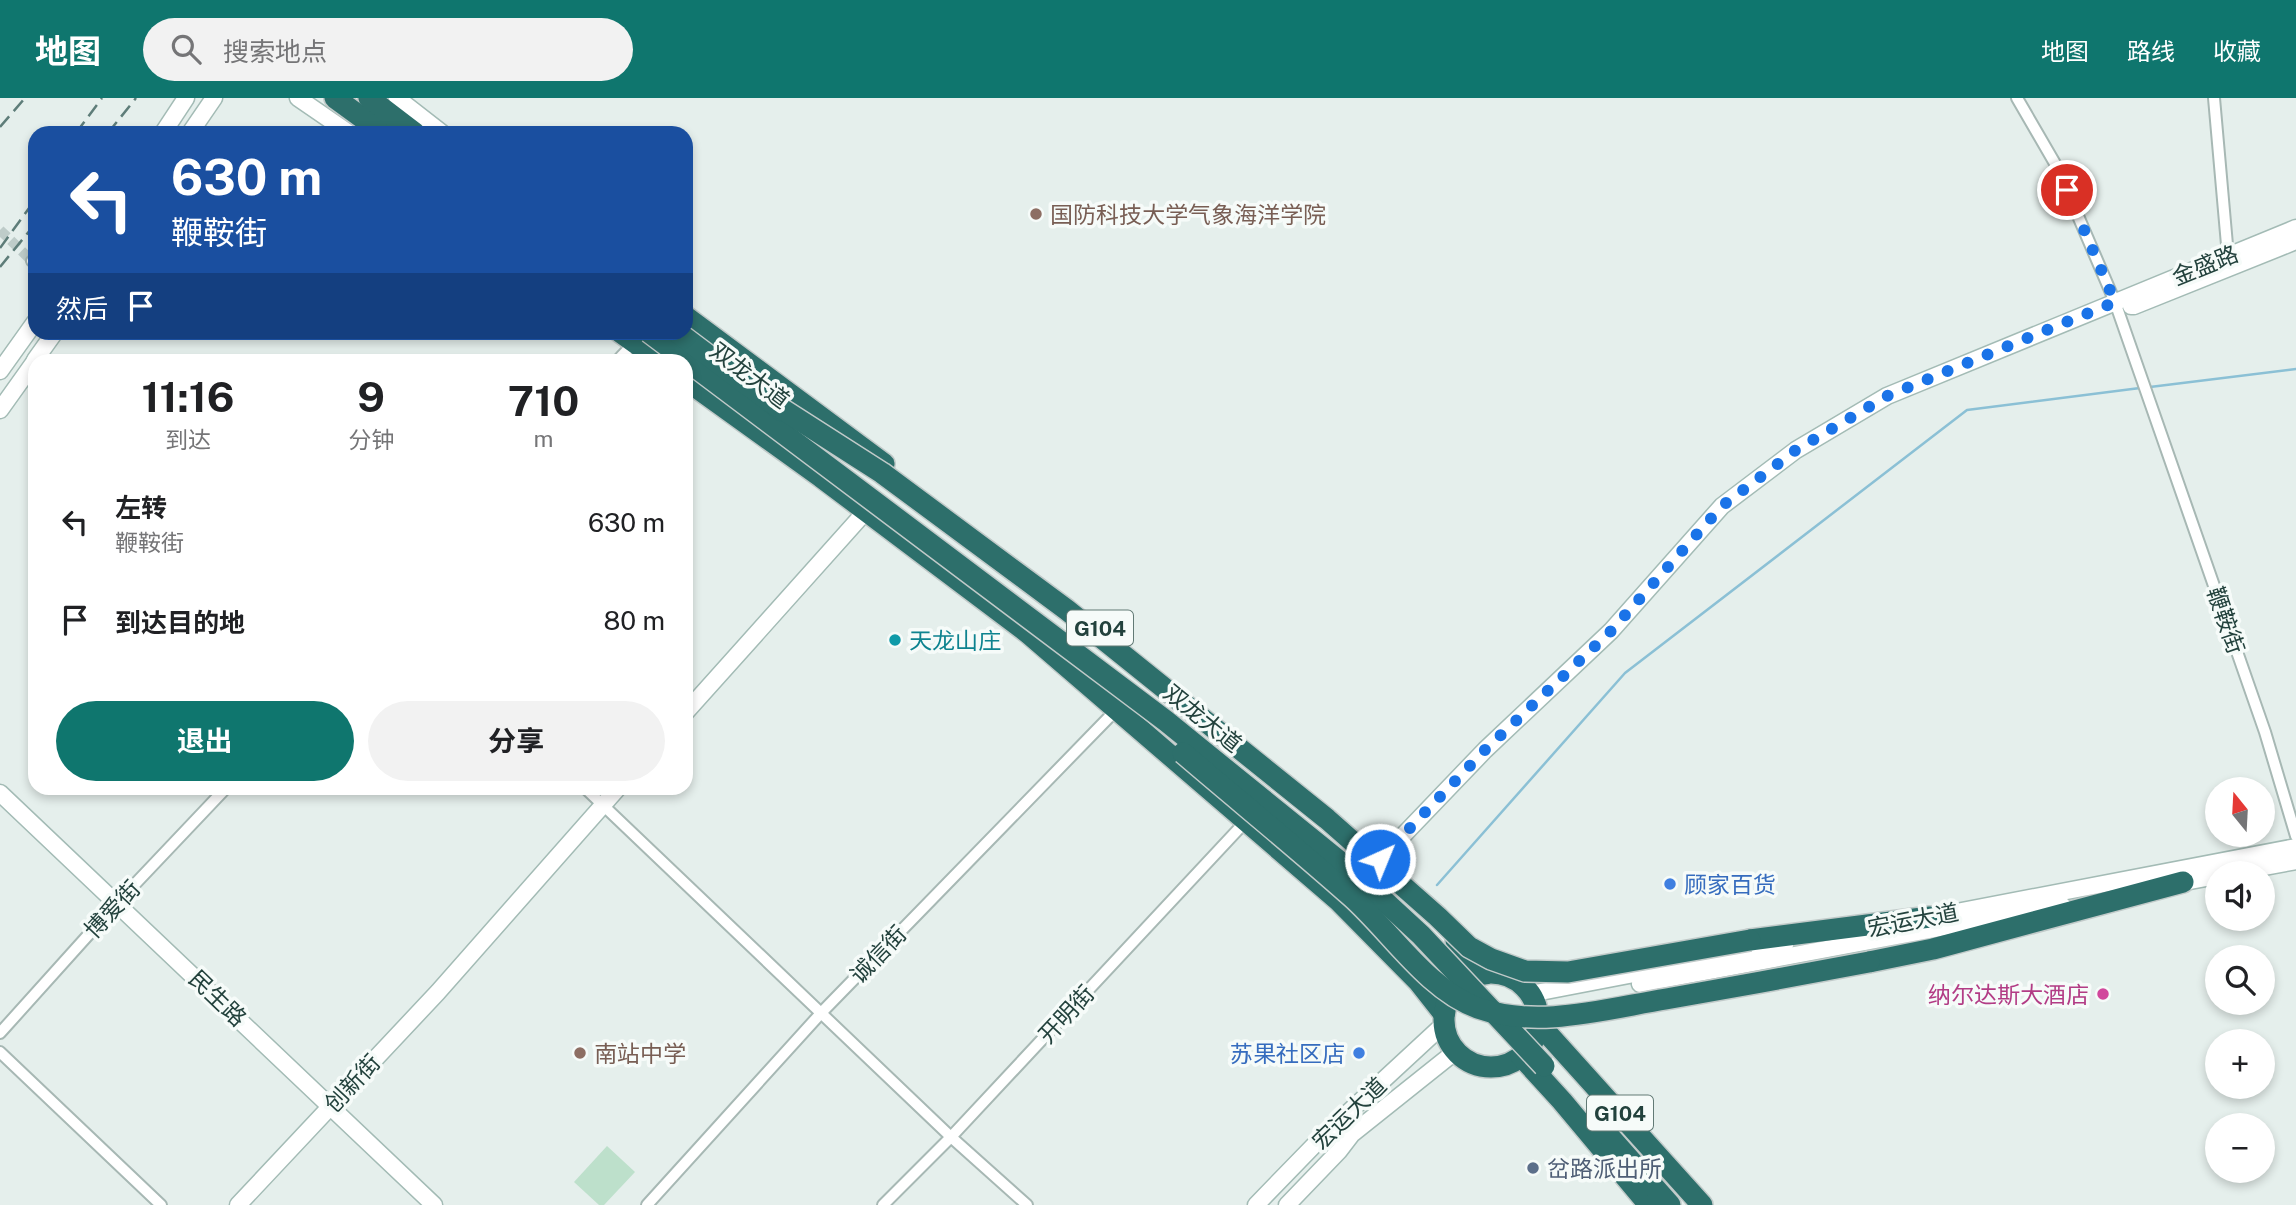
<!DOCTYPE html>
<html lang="zh">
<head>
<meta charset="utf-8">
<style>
  body { margin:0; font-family:"Public Sans","Noto Sans SC",sans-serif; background:#f2f2f2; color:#202124; height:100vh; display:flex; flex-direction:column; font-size:26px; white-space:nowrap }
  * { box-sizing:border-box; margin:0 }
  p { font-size:23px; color:#757577 }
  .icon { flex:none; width:38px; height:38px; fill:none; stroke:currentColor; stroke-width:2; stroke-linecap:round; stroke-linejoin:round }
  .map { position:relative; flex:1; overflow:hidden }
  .panel { position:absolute; left:28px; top:256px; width:665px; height:441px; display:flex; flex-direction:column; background:#fff; border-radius:21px; box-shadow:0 4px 10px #0003 }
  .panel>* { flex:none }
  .guide { position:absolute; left:28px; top:28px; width:665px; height:214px; border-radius:21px; box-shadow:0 4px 10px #0003; background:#1a4fa0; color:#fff; overflow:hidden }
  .needle { width:46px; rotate:342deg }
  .buttons { position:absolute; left:2205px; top:679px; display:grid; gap:14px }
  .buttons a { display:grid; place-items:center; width:70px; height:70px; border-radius:50%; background:#fff; box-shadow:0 4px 10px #0003; font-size:35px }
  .pin { position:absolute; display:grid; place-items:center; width:60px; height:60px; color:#fff; margin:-30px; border:4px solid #fff; border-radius:50%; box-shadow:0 2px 7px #0007 }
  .me { position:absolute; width:77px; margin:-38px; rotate:44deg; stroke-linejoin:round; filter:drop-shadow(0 0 5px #0008) }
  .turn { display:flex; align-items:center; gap:24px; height:147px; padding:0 28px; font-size:32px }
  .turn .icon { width:91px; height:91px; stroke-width:2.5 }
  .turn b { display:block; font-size:49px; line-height:60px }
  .then { display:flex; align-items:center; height:66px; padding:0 28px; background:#0003; gap:14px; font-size:26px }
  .eta { display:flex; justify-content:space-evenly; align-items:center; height:119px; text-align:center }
  .eta b { font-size:42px; font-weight:700; line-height:49px }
  .action { display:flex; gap:14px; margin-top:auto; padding:14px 28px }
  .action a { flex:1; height:80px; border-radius:42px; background:#0f766e; color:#fff; font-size:28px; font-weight:700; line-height:80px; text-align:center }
  .action a+a { background:#f2f2f2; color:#202124 }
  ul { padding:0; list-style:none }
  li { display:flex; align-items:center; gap:21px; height:98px; padding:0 28px }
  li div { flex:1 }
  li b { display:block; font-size:26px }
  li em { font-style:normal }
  header { display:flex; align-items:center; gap:42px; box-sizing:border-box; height:98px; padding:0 35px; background:#0f766e; color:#fff }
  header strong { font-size:33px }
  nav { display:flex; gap:38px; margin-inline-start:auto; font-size:24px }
  .search { width:490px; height:63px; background:#f2f2f2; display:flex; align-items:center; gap:18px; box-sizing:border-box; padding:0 24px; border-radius:38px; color:#757577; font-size:26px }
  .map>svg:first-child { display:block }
  .green { fill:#bde0cb }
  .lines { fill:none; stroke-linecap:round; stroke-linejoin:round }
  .stream { stroke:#8bc0d5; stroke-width:2.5 }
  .street-tunnel { stroke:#beccc9; stroke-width:10; stroke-dasharray:10 5; stroke-linecap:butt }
  .street-casing { stroke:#a7b8b4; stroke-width:14 }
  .secondary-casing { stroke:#a3bbb5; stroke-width:19 }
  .highway-casing { stroke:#c1cac9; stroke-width:24 }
  .street { stroke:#fff; stroke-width:10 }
  .secondary { stroke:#fff; stroke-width:16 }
  .highway { stroke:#2d6f6b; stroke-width:21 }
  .rail { stroke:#5e7d79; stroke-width:2.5; stroke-dasharray:14 7; stroke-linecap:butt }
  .highway-bridge-casing { stroke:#c1cac9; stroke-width:24; stroke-linecap:butt }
  .highway-bridge { stroke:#2d6f6b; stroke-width:21 }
  .route { stroke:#1a73e8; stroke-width:12; stroke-dasharray:0 21.6 }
  .education-dot { fill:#8d6e63; stroke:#f6fbf9; stroke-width:2.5 }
  .culture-dot { fill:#0f9aa8; stroke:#f6fbf9; stroke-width:2.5 }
  .shop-dot { fill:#3f7fe0; stroke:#f6fbf9; stroke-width:2.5 }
  .hotel-dot { fill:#d1479c; stroke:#f6fbf9; stroke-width:2.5 }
  .service-dot { fill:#5c6f8a; stroke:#f6fbf9; stroke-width:2.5 }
  .labels { text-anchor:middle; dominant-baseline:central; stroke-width:7; stroke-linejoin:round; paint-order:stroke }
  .shield { fill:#f6fbf9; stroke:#627a75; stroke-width:2 }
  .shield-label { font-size:21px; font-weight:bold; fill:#23423d }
  .education-label { font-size:23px; fill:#785e54; stroke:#f6fbf9; text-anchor:start }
  .street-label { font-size:23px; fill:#23423d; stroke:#f6fbf9 }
  .culture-label { font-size:23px; fill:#0d838f; stroke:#f6fbf9; text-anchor:start }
  .shop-label { font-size:23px; fill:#366cbe; stroke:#f6fbf9; text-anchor:start }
  .hotel-label { font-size:23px; fill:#b23c85; stroke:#f6fbf9; text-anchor:end }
  .service-label { font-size:23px; fill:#4e5e75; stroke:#f6fbf9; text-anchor:start }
</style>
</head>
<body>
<header>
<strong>地图</strong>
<div class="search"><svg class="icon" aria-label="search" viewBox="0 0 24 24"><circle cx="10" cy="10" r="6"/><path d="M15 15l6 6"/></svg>搜索地点</div>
<nav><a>地图</a><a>路线</a><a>收藏</a></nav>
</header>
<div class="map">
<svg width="2296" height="1107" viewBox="0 0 2296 1107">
  <rect width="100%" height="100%" fill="#e5efec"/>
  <path class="green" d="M607 1048 635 1074 604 1107H599L574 1084Z"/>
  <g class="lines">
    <g class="stream">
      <path d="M2150 289 2296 271"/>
      <path d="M1437 787 1625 575 1967 312 2140 290"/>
    </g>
    <path class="street-tunnel" d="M0 132 32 163"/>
    <g class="street-casing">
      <g id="street">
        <path d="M2017 0 2057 69 2115 204 2265 634 2296 738"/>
        <path d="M2214 0 2228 158"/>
        <path d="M32 163 35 165"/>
        <path d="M618 262 634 245"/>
        <path d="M585 690 951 1039 1027 1107"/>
        <path d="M0 935 117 805 226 690"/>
        <path d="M0 954 161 1107"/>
        <path d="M647 1107 822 914 1116 612"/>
        <path d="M883 1107 951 1039 1246 723"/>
      </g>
    </g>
    <g class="secondary-casing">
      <g id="secondary">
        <path d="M298 0 349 35"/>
        <path d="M397 0 442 35"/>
        <path d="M163 35 186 0"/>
        <path d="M190 35 214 0"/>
        <path d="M2131 208H2134L2296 143"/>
        <path d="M35 262 55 234"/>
        <path d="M0 273 35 224"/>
        <path d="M0 312 35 263"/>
        <path d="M686 614 866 413"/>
        <path d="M0 695 434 1107"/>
        <path d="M1369 773 1485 652 1611 533 1722 408 1796 352 1887 298 2296 130"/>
        <path d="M2232 775 2296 763"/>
        <path d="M2174 786 2217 778"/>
        <path d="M1920 821 2296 749"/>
        <path d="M1640 886 2062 807"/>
        <path d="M1530 896 1785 847"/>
        <path d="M238 1107 438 894 618 690"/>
        <path d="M1256 1107 1325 1036 1444 926"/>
        <path d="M1287 1107 1339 1053 1352 1036 1456 953"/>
      </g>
    </g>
    <g class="highway-casing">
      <g id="highway">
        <path d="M335 0 383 35"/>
        <path d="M369 0 415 35"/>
        <path d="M686 219 884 366"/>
        <path d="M620 234 659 262"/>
        <path d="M686 282 821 379 1028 535 1339 803 1418 883 1444 916"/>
        <path d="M1750 842 1930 819"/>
        <path d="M1456 843 1485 876"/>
        <path d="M1869 864 1933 851 2183 784"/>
        <circle cx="1491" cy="922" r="47"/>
        <path d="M1538 925 1702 1107"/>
        <path d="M1521 958 1562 1003 1649 1107"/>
        <path d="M1600 1028 1670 1107"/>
      </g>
    </g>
    <use href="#street" class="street"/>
    <use href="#secondary" class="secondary"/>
    <use href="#highway" class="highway"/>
    <g class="rail">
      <path d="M0 29 25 0"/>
      <path d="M76 35 102 0"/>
      <path d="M108 35 136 0"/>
      <path d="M0 150 35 102"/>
      <path d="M0 169 35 126"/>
    </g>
    <g class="highway-bridge-casing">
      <g id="highway-bridge">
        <path d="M649 234 1166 623 1355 776 1421 837 1544 968"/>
        <path d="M677 234 782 313"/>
        <path d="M771 304 882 375 1067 512 1327 721 1438 819 1469 849 1491 861 1525 873 1568 874 1750 842"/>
        <path d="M1183 655C1239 703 1297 750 1352 799 1391 834 1428 892 1478 910 1538 931 1605 911 1666 901 1734 889 1801 877 1869 864"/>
      </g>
    </g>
    <use href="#highway-bridge" class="highway-bridge"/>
  </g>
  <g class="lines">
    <path class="route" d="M1380 761 1485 652 1611 533 1722 408 1796 352 1887 298 2115 204 2067 92"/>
  </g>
  <g class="education-dot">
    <circle cx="1036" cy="116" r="7"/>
    <circle cx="580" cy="955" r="7"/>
  </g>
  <circle class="culture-dot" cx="895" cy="542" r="7"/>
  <g class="shop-dot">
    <circle cx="1670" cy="786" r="7"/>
    <circle cx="1359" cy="955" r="7"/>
  </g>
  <circle class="hotel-dot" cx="2103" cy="896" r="7"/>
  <circle class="service-dot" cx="1533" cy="1070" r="7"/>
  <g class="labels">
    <g class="shield">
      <rect x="1067" y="512.5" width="66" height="35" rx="5"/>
      <rect x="1587" y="997.5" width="66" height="35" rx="5"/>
    </g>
    <g class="shield-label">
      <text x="1100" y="530">G104</text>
      <text x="1620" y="1015">G104</text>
    </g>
    <g class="education-label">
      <text x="1050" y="116">国防科技大学气象海洋学院</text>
      <text x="594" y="955">南站中学</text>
    </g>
    <g class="street-label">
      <text transform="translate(2205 167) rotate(-22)">金盛路</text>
      <text transform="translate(750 277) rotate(37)">双龙大道</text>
      <text transform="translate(2226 522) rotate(71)">鞭鞍街</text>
      <text transform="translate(1203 620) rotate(39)">双龙大道</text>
      <text transform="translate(112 811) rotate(-47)">博爱街</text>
      <text transform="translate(1913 822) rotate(-11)">宏运大道</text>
      <text transform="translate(878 856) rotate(-46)">诚信街</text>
      <text transform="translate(218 900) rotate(44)">民生路</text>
      <text transform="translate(1066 916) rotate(-47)">开明街</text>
      <text transform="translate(352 985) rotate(-47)">创新街</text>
      <text transform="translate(1349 1015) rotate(-44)">宏运大道</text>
    </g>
    <g class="culture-label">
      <text x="909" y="542">天龙山庄</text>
    </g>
    <g class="shop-label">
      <text x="1684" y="786">顾家百货</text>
      <text x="1345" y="955" text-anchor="end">苏果社区店</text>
    </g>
    <g class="hotel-label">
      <text x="2089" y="896">纳尔达斯大酒店</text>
    </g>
    <g class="service-label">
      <text x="1547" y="1070">岔路派出所</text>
    </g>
  </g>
</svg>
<div class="buttons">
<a><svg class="needle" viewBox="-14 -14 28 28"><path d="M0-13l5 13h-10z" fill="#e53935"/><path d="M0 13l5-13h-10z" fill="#757577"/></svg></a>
<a><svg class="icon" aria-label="sound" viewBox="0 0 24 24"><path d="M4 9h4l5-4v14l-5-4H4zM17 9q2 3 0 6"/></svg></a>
<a><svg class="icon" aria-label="search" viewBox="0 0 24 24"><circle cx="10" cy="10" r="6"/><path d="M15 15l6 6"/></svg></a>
<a>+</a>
<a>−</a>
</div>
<div class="pin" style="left:2067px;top:92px;background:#d93025"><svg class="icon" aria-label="arrive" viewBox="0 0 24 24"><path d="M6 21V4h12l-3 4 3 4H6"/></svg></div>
<svg class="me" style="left:1380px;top:761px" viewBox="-20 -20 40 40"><circle r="17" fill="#1a73e8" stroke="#fff" stroke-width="3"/><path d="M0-11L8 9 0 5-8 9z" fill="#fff"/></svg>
<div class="guide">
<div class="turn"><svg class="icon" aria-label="left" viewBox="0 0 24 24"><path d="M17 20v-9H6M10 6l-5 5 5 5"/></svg><div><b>630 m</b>鞭鞍街</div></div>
<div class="then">然后<svg class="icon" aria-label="arrive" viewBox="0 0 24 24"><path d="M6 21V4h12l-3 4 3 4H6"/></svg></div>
</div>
<section class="panel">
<div class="eta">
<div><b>11:16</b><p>到达</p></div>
<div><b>9</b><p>分钟</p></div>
<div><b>710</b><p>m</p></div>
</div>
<ul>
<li><svg class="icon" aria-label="left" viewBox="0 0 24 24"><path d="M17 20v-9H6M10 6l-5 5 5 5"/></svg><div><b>左转</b><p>鞭鞍街</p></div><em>630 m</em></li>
<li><svg class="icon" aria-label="arrive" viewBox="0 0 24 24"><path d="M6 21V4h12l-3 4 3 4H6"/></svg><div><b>到达目的地</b></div><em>80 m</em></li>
</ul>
<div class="action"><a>退出</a><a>分享</a></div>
</section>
</div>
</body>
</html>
